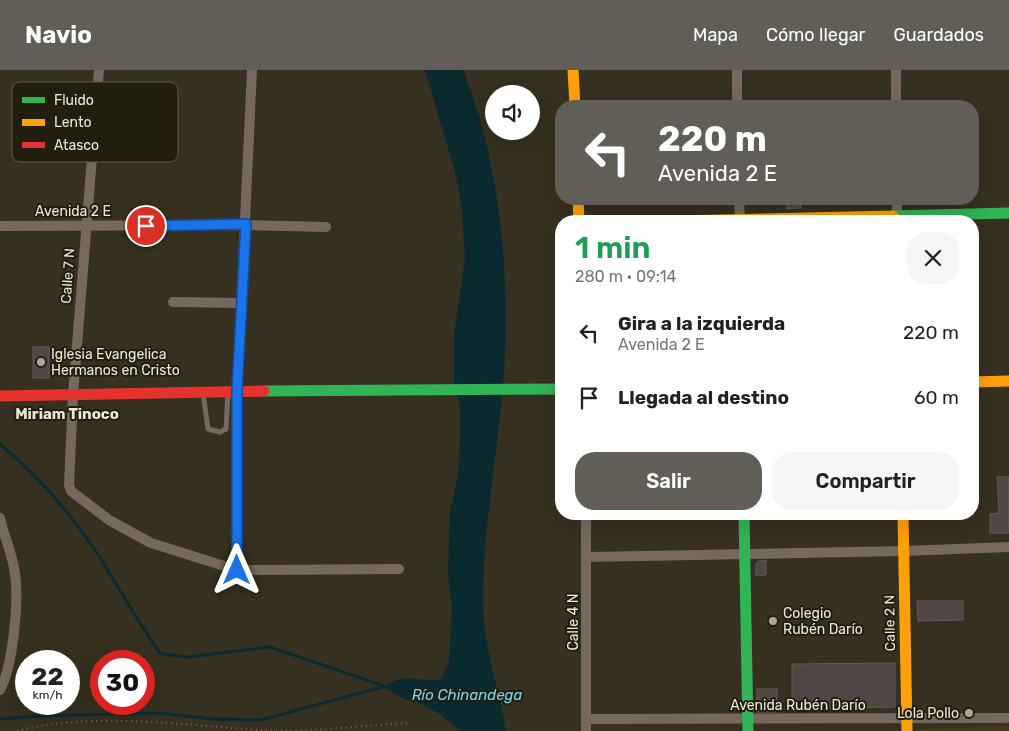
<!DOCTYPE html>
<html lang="es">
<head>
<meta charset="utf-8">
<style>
  body { margin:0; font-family:Rubik,sans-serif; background:#f6f6f6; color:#222; height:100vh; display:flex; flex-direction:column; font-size:19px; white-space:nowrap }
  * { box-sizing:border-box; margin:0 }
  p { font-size:16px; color:#767676 }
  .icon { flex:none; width:28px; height:28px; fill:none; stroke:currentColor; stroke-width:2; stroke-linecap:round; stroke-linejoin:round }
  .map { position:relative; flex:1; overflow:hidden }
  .panel { position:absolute; left:555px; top:145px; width:424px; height:305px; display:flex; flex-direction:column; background:#fff; border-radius:20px; box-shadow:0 5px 20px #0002 }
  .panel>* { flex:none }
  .hud { position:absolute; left:555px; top:30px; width:424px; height:105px; border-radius:20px; box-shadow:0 5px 20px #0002; background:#605e56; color:#fff; overflow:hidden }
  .controls { position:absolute; left:485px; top:15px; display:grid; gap:10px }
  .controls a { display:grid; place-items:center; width:55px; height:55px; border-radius:50%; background:#fff; box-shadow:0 5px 20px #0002; font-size:25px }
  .speed { position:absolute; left:15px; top:580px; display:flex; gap:10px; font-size:25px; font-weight:700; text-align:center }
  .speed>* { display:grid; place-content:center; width:65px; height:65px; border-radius:50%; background:#fff; box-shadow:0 5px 20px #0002; line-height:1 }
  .speed small { font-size:12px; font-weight:400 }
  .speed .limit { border:8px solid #d22; background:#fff; color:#111 }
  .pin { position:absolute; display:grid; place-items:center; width:42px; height:42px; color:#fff; margin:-21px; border:2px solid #fff; border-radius:50%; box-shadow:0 1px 5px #0007 }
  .me { position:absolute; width:55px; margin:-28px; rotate:0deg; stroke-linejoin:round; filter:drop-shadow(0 0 4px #0008) }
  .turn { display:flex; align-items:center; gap:18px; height:105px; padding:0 20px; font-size:22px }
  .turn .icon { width:65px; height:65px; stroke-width:2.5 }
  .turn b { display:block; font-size:35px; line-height:42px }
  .round { display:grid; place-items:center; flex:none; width:52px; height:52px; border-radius:20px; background:#f6f6f6 }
  .headline { display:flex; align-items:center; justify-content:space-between; height:85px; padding:0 20px }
  h1 { font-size:30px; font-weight:600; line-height:38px; color:#1e9e55 }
  .button { display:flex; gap:10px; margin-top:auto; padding:10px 20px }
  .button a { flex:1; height:58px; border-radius:20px; background:#605e56; color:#fff; font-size:20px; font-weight:600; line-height:58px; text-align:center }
  .button a+a { background:#f6f6f6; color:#222 }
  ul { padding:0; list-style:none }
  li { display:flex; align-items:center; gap:15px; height:65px; padding:0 20px }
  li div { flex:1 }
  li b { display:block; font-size:19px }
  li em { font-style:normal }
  header { display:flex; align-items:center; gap:30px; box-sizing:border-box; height:70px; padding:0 25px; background:#605e56; color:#fff }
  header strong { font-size:24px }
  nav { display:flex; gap:28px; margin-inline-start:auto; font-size:18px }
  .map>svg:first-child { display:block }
  .built { fill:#443b15 }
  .water { fill:#0b2a2f }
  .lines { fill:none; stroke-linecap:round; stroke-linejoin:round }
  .stream { stroke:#0b2a2f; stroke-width:3 }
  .building { fill:#4e4744; stroke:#625a58 }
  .path { stroke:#766c65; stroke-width:2; stroke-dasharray:1 4; stroke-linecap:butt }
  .lane { stroke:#766761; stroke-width:5 }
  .street { stroke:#766761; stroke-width:10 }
  .fast { stroke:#30b455; stroke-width:11 }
  .slow { stroke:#ff9f0a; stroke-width:11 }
  .jam { stroke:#e5322d; stroke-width:11 }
  .route-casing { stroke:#114b97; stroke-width:12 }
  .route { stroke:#1a73e8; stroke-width:9 }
  .poi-dot { fill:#aca895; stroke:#211e10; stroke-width:2 }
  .labels { text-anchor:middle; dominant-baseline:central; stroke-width:4; stroke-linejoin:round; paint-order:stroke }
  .street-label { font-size:14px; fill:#ece8d5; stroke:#211e10 }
  .poi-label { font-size:14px; fill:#ece8d5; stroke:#211e10; text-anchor:start }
  .neighbourhood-label { font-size:15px; font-weight:bold; fill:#ece8d5; stroke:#211e10 }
  .water-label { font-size:15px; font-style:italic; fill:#6ed8f5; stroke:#211e10 }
  .key { fill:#211e10; stroke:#5e5b4b; stroke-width:1 }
  .key-label { font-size:14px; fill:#ece8d5 }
</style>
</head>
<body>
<header>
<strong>Navio</strong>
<nav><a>Mapa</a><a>Cómo llegar</a><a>Guardados</a></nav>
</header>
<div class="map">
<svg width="1009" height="661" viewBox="0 0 1009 661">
  <rect width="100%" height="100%" fill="#35301f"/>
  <path class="built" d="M1009 656V661H917L916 659Z"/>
  <path class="water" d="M425 0H463C500 92 510 202 504 301 499 378 483 454 483 531 483 575 499 618 506 661H462L438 643 421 634 406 630 384 617C406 601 416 612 440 610L449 592 452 536 448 506 450 442 458 405 460 366V337L454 313V264L465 189 462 139 455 102Z"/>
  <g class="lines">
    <g class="stream">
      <path d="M0 374C38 406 72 445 99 486 120 519 138 553 161 584L188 587 270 577 387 617"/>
      <path d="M0 649 37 646 159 643 211 649 260 650 383 617"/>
    </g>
  </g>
  <g class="building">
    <path d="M787 129H800L801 138 787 139Z"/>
    <rect x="33" y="277" width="16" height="31"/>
    <path d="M997 407H1009V463H990V444L999 443Z"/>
    <path d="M766 490V505L756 506V494L759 491Z"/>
    <path d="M917 531H963V550L918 551Z"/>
    <path d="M895 593V637L792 639V594Z"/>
    <rect x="757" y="619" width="20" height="23"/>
  </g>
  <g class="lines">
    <path class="path" d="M17 661C99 640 193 657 277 661 318 661 368 655 410 653"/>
    <path class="lane" d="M203 323 208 359 220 362 226 359 228 322"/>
    <g class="street">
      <path d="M99 0 73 325 69 415 71 421 109 450 151 473 237 500 399 499"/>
      <path d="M737 0V36"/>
      <path d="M896 0V36"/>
      <path d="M739 129 740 151"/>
      <path d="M897 129V146"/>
      <path d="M0 156 245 155 326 157"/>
      <path d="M173 232 241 233"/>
      <path d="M586 444V661"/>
      <path d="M0 448C4 467 13 485 15 504 19 531 13 596 0 620"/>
      <path d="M587 487 904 481 1009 477"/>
      <path d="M237 500V321L252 0"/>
      <path d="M586 649 1009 648"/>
    </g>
    <g class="fast">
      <path d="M893 146 1009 143"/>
      <path d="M264 321 561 319"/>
      <path d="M744 444 748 661"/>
    </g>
    <g class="slow">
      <path d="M573 0 575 36"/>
      <path d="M578 129 579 151"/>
      <path d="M677 151 893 146"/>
      <path d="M972 312 1009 311"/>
      <path d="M903 444 907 661"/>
    </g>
    <path class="jam" d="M0 326 264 321"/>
  </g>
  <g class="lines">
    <g class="route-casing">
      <path id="route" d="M146 156 246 154 237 321V500"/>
    </g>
    <use href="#route" class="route"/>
  </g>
  <g class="poi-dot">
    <circle cx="41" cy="292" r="5"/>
    <circle cx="773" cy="551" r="5"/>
    <circle cx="969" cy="643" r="5"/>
  </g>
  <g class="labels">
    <g class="street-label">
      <text x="73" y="141">Avenida 2 E</text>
      <text transform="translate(68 206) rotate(-86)">Calle 7 N</text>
      <text transform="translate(573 552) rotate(-90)">Calle 4 N</text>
      <text transform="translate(890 553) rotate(-91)">Calle 2 N</text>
      <text x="798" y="635">Avenida Rubén Darío</text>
    </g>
    <g class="poi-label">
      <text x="51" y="284">Iglesia Evangelica<tspan x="51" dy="16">Hermanos en Cristo</tspan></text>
      <text x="783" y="543">Colegio<tspan x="783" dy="16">Rubén Darío</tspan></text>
      <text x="959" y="643" text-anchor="end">Lola Pollo</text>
    </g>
    <g class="neighbourhood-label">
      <text x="67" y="344">Miriam Tinoco</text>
    </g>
    <g class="water-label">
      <text x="467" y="625">Río Chinandega</text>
    </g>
  </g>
  <rect x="12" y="12" width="166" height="80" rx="8" class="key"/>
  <rect x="22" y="27" width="23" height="6" fill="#30b455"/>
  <rect x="22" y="49" width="23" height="7" fill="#ff9f0a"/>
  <rect x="22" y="72" width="23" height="6" fill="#e5322d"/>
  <g class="key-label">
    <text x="54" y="35">Fluido</text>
    <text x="54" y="57">Lento</text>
    <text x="54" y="80">Atasco</text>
  </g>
</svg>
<div class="controls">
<a><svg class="icon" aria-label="sound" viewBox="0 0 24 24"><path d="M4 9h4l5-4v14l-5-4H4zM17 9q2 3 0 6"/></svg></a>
</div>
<div class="speed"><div>22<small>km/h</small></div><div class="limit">30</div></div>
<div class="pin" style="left:146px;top:156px;background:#d93025"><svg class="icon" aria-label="arrive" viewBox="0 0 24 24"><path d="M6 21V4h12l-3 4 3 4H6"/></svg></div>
<svg class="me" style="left:237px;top:500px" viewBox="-20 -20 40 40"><path d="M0-17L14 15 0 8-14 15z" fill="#1a73e8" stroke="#fff" stroke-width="4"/></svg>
<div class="hud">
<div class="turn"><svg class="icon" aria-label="left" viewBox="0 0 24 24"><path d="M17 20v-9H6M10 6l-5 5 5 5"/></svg><div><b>220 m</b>Avenida 2 E</div></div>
</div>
<section class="panel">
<div class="headline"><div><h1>1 min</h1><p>280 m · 09:14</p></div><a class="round"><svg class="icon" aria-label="close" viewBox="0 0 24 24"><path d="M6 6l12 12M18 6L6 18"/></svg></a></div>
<ul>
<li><svg class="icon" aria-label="left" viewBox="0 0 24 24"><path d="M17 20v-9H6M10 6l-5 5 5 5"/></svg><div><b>Gira a la izquierda</b><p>Avenida 2 E</p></div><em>220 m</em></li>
<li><svg class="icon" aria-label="arrive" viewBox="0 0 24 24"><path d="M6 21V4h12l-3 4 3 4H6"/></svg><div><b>Llegada al destino</b></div><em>60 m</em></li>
</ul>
<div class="button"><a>Salir</a><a>Compartir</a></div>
</section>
</div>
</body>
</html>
